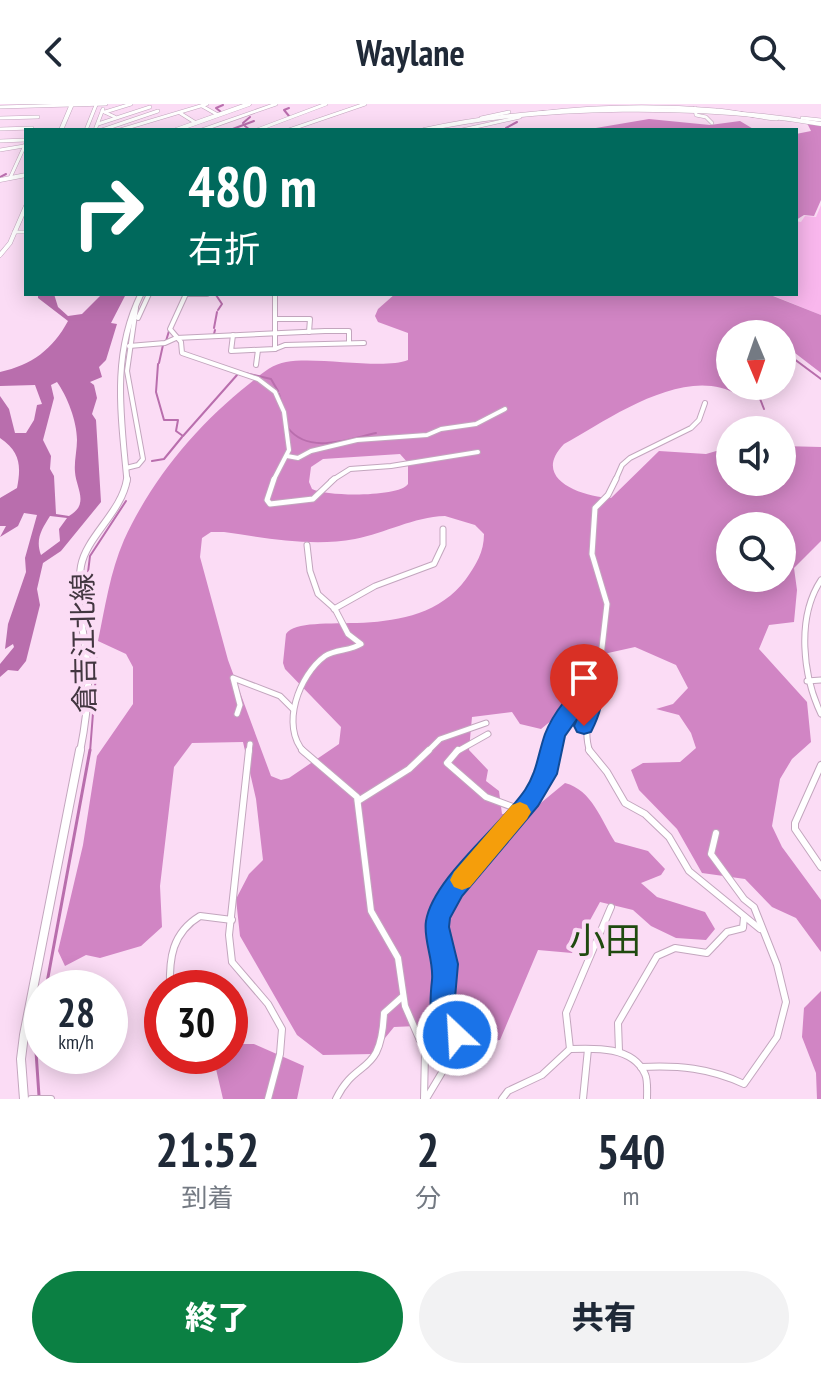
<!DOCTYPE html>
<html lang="ja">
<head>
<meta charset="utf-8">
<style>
  body { margin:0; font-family:"PT Sans Narrow","Noto Sans JP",sans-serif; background:#f2f2f3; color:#1f2937; height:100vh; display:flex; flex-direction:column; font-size:30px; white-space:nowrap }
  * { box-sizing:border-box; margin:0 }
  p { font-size:26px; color:#747a83 }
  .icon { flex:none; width:44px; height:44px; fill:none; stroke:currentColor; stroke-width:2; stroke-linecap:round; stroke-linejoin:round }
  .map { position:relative; height:995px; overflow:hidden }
  .side { display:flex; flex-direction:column; background:#fff; flex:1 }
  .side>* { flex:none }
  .guide { position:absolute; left:24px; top:24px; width:774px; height:168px; border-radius:0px; box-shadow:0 4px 20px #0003; background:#00695c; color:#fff; overflow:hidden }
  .needle { width:52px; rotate:178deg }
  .buttons { position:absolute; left:716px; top:216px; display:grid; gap:16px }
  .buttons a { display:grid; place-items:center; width:80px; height:80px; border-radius:50%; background:#fff; box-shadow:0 4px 20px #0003; font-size:40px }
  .speed { position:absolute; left:24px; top:866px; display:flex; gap:16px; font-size:40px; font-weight:700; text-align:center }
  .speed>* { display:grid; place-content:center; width:104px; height:104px; border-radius:50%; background:#fff; box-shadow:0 4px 20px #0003; line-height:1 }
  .speed small { font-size:20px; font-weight:400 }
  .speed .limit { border:12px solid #d22; background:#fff; color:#111 }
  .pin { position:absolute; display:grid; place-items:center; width:68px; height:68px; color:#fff; margin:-82px -34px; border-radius:50% 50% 50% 0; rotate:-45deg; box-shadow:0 0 8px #0007 }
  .pin .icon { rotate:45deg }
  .me { position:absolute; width:88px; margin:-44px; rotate:335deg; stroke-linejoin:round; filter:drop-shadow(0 0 6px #0008) }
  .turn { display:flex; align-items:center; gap:28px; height:168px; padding:0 32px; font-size:36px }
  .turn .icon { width:104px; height:104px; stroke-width:2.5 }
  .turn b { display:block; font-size:56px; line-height:68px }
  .eta { display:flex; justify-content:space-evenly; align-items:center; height:136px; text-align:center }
  .eta b { font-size:48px; font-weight:800; line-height:56px }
  .button { display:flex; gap:16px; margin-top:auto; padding:16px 32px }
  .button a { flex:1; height:92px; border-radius:48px; background:#0b8043; color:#fff; font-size:32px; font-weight:800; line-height:92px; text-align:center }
  .button a+a { background:#f2f2f3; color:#1f2937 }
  header { display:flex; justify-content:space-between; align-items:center; height:104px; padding:0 32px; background:#fff; font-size:36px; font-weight:800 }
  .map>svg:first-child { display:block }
  .green { fill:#f9b7ed }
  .forest { fill:#d185c4; fill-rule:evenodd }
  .water { fill:#b96ead; fill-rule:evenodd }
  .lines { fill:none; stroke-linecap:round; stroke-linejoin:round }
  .stream-far1 { stroke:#b96ead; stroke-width:2 }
  .stream { stroke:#b96ead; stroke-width:3 }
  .minor-far3-casing { stroke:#c3a6be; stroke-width:4 }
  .minor-far2-casing { stroke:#c3a6be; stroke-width:6 }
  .minor-far1-casing { stroke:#c3a6be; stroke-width:7 }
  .minor-casing { stroke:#c3a6be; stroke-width:8 }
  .major-far3-casing { stroke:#c3a6be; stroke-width:5 }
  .major-far2-casing { stroke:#c3a6be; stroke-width:7 }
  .major-far1-casing { stroke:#c3a6be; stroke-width:8 }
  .major-casing { stroke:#c3a6be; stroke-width:10 }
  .highway-casing { stroke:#c3a6be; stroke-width:5 }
  .minor-far3 { stroke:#fff; stroke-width:3 }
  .minor-far2 { stroke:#fff; stroke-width:4 }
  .minor-far1 { stroke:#fff; stroke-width:5 }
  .minor { stroke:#fff; stroke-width:6 }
  .major-far3 { stroke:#fff; stroke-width:4 }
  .major-far2 { stroke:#fff; stroke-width:5 }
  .major-far1 { stroke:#fff; stroke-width:6 }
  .major { stroke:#fff; stroke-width:8 }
  .highway { stroke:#fff; stroke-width:4 }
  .route { fill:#1a73e8; stroke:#114b97; stroke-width:2 }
  .slow { fill:#f59e0b }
  .labels { text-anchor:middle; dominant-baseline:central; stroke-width:8; stroke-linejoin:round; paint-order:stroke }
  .street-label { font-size:28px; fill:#423640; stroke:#fbdcf5 }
  .near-neighbourhood-label { font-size:36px; fill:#1f4a0f; stroke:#fbdcf5 }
</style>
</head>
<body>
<header><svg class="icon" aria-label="back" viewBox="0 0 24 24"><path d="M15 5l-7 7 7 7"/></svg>Waylane<svg class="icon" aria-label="search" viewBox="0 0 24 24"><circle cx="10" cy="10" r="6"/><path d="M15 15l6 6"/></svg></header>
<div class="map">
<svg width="821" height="995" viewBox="0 0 821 995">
  <rect width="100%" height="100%" fill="#fbdcf5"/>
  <path class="green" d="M821 101V211L769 190H796V117L801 118 805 112 816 113Z"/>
  <g class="forest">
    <path d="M649 15 710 21 740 17 755 26H584Z"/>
    <path d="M807 19 821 22V96L814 112 804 111 796 116V30L811 27Z"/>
    <path d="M395 190H768L821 211V269L782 239V230H730V282H740L738 291C686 259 609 315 564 340 530 375 582 393 611 394L659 347 706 350 730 343V378H782V342L821 343V437L794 464 797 486 794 518 769 521 759 545 807 598 811 638 792 655 780 675 772 722 782 743 821 796V848L796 814 772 803 745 775 702 769 677 725 639 686 631 666 643 659 680 658 696 644 691 629 679 611 656 605 673 600 688 584 676 561 635 543 590 553 557 612 541 625 520 620 512 608 472 613 469 646 488 666 486 677 499 687 502 710 531 707 565 679C592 686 601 716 615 738L648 747 665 765 661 771 641 779 657 793 705 808 715 825 706 836 676 834 651 822 633 806 600 798 572 849 538 846 500 936 438 942 417 922 394 923 372 950 323 951 297 931 240 832 236 795 249 770 263 756 256 695 243 638 192 639 174 663 160 782 162 823 141 842 100 854 86 851 65 862 58 847 83 741 97 652 133 600V563L126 550 98 537C105 504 110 468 124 436 152 375 197 321 249 280 260 271 272 260 286 258 317 252 383 266 408 256V229L378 218 375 212 378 205ZM400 350 408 359V380C400 393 327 393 312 385L309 378 311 363 323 355ZM445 412 475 421 484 430C484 448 476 461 466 475 415 544 305 504 286 530L283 559 285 565 341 623 339 640 289 674 281 676 271 672 228 556 200 453 202 434 211 428H224C267 434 311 443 355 435 386 429 413 413 445 412ZM730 422H782V474H730Z"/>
    <path d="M821 887V995H817L816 969 802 933 804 904Z"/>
    <path d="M236 940H254L304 962 297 995H223L216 965 230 952Z"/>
  </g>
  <path class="water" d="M38 190H54L58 203 68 212 82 210 102 190H126L111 219 117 220 106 256 99 263 102 273 90 278 94 281 97 294 92 310 96 316 101 398 61 447 43 459 37 485 40 501 26 557 18 567 8 566 0 573V560L14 543 13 540 5 545 8 520 26 468 25 454 37 411 24 409 18 422 0 433 6 422H0V394L17 384C21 363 21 348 0 334V292L9 305 15 329H26L34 316 37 301 42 300 35 281 0 282V268C32 261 53 245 68 217L38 194ZM57 278C67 292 77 317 77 336 77 346 74 358 75 368 76 384 90 400 69 412L56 410 54 372 50 365 51 352 43 336 54 294 51 281ZM50 412 67 414 59 425 60 437 41 451C35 435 42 425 50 412Z"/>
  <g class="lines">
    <g class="stream-far1">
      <path d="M289 4 284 6 289 12"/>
      <path d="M221 8 216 4 223 1"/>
      <path d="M243 19 250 13"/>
      <path d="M245 22 250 26"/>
      <path d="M506 24 517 18"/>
      <path d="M230 26 254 17"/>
      <path d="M0 73 6 70"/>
      <path d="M216 191 222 200 218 206"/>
      <path d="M214 224 217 208"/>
      <path d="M214 230 215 226"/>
      <path d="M166 237 169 227"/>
      <path d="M782 246 821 275"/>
      <path d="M159 259 163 241"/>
      <path d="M158 260 156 288 164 316H178L176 327 183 332 237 271"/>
      <path d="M245 269 271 275 278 287"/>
      <path d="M755 282 764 305"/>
      <path d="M279 290 287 318"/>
      <path d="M288 324C309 351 348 335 376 329"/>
      <path d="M152 357 164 355 182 333"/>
      <path d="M90 648 97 557 84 501 90 452 126 397"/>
    </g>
    <g class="stream">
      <path d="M46 884 90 646"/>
      <path d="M39 992 35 933 42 902"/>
    </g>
    <g class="minor-far3-casing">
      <g id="minor-far3">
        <path d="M202 2 218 11"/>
        <path d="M0 3 106 0"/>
        <path d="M695 4 696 11 706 13 712 19"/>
        <path d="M102 7 115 13"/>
        <path d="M105 8 131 0"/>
        <path d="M180 9 196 19"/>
        <path d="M538 9C597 2 657 1 716 6 737 7 757 14 777 15"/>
        <path d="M0 14 38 13"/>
        <path d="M481 14 509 8"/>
        <path d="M802 14 821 16"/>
        <path d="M98 20 150 3"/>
        <path d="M0 25 32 24"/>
        <path d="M86 26 96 1"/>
        <path d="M95 26 103 5"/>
        <path d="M102 26 158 7"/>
        <path d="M120 26 207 0"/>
        <path d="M202 26 276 0"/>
        <path d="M257 26 326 0"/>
        <path d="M289 26 365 0"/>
        <path d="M462 26 520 13"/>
        <path d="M0 37 26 36"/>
        <path d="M0 46 24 42"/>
        <path d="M10 74 26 39"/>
        <path d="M14 128H26"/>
      </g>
    </g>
    <g class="minor-far2-casing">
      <g id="minor-far2">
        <path d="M207 190H186L170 225 181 238 182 249 258 275 275 288 284 308 289 346 273 377"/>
        <path d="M275 190V245"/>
        <path d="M138 214 149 190"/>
        <path d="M277 215H310L309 228"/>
        <path d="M233 231 231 247 275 245 285 241 364 239"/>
        <path d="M129 242 165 239 176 234 325 227H349V239"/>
        <path d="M256 261 258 246"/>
        <path d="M287 352 298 354 311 347 357 336 427 331 441 325 476 320 505 305"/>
        <path d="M126 364 138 361 143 355 127 267 136 204"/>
        <path d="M331 377 350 365 391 362 478 348"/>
        <path d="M615 377 622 361 630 354 691 324 699 316 705 299"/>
      </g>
    </g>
    <g class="minor-far1-casing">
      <g id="minor-far1">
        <path d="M274 375 267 396 270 400 313 395 334 375"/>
        <path d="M821 476C796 514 803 572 821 610"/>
        <path d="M334 505 375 482 434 460 443 441V425"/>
        <path d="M807 577 821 576"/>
        <path d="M237 610 240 601 233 574 280 592 293 605"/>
        <path d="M249 648 250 640"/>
        <path d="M304 648C280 622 299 571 325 552 336 545 350 547 361 540L348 530 335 505 318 490 310 467 307 441"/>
        <path d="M427 648 440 635 486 619"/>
        <path d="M456 648 488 630"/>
        <path d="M551 648 555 630 584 588 591 583 600 561 607 500 592 450 595 404 608 391 616 375"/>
        <path d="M590 648C582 625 592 607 591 583"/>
      </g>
    </g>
    <g class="minor-casing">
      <g id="minor">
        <path d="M249 646 229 831 232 858 268 900 282 925 280 950 268 995"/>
        <path d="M302 646 357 693 371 807 398 854 405 902 425 948 424 995"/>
        <path d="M458 646 447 659 486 693 521 706"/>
        <path d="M589 646 607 668 625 699 645 710 669 733 689 767 760 825"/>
        <path d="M821 661 795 719V725L821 763"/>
        <path d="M358 697 409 665 429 646"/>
        <path d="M170 884C169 854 172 829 200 812L232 816"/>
        <path d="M570 945 566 909 611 803"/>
        <path d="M619 947 618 919 657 852 675 844 707 849 727 828 743 824 744 813"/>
        <path d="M641 963C678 961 710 964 744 980L777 933 786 898 777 861 754 803 744 795 711 750 716 729"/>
        <path d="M31 995H51"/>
        <path d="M336 995C357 952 381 974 384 909L402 893"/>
        <path d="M426 995 459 940 454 925 441 909 446 860 437 823 438 812 454 785 531 696 546 670 551 646"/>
        <path d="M502 995 508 987 542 971 570 945C594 944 633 942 645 970 648 976 647 987 647 995"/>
        <path d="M583 995 588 945"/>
      </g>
    </g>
    <g class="major-far3-casing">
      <g id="major-far3">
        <path d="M176 26 249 0"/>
        <path d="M424 26C538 0 707 0 821 20"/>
        <path d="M0 76 26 71"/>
      </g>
    </g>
    <g class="major-far2-casing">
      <path id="major-far2" d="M127 377C121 312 111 251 141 190"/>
    </g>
    <g class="major-far1-casing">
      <path id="major-far1" d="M80 648C86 618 91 579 86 548 82 517 75 495 81 462 86 433 122 408 127 375"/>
    </g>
    <g class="major-casing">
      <path id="major" d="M24 995 21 955 24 931 80 646"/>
    </g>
    <g class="highway-casing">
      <g id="highway">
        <path d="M61 26 72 0"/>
        <path d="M0 151 10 139 26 102"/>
      </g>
    </g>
    <use href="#minor-far3" class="minor-far3"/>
    <use href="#minor-far2" class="minor-far2"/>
    <use href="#minor-far1" class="minor-far1"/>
    <use href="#minor" class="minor"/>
    <use href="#major-far3" class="major-far3"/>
    <use href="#major-far2" class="major-far2"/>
    <use href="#major-far1" class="major-far1"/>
    <use href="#major" class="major"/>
    <use href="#highway" class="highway"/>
  </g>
  <path class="route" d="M591 575 598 578C606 595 599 612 591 628L584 630 577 628 574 622 577 615 565 632 557 670 538 702 462 792 450 814 449 823 458 860 454 905 470 931 466 940 457 943C427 931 429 903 432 876 434 856 423 836 426 817 433 774 500 723 525 686 537 668 538 650 545 630 552 612 573 581 591 575Z"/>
  <path class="slow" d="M520 698 527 701 531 708 527 715 470 783 462 786 454 783 450 776 454 768 512 701Z"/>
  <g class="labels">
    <g class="street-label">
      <text transform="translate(83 539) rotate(-91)">倉吉江北線</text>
    </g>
    <g class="near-neighbourhood-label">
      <text x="605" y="835">小田</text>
    </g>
  </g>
</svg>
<div class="buttons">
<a><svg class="needle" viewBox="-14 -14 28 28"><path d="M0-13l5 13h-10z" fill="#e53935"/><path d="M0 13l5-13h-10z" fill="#747a83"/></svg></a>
<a><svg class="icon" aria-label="sound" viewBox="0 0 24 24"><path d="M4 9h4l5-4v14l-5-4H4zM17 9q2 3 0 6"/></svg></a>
<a><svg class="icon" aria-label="search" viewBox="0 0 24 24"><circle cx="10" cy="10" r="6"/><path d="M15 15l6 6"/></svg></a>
</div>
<div class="speed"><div>28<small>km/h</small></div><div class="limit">30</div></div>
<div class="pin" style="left:584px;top:622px;background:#d93025"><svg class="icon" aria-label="arrive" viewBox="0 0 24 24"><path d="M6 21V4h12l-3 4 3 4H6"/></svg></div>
<svg class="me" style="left:457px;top:931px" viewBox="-20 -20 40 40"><circle r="17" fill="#1a73e8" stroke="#fff" stroke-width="3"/><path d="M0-11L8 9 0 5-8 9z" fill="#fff"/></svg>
<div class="guide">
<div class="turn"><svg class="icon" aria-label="right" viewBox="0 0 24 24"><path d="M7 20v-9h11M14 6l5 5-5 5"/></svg><div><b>480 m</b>右折</div></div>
</div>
</div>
<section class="side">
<div class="eta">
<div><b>21:52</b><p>到着</p></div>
<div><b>2</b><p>分</p></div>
<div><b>540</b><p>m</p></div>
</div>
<div class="button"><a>終了</a><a>共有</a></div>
</section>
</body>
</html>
